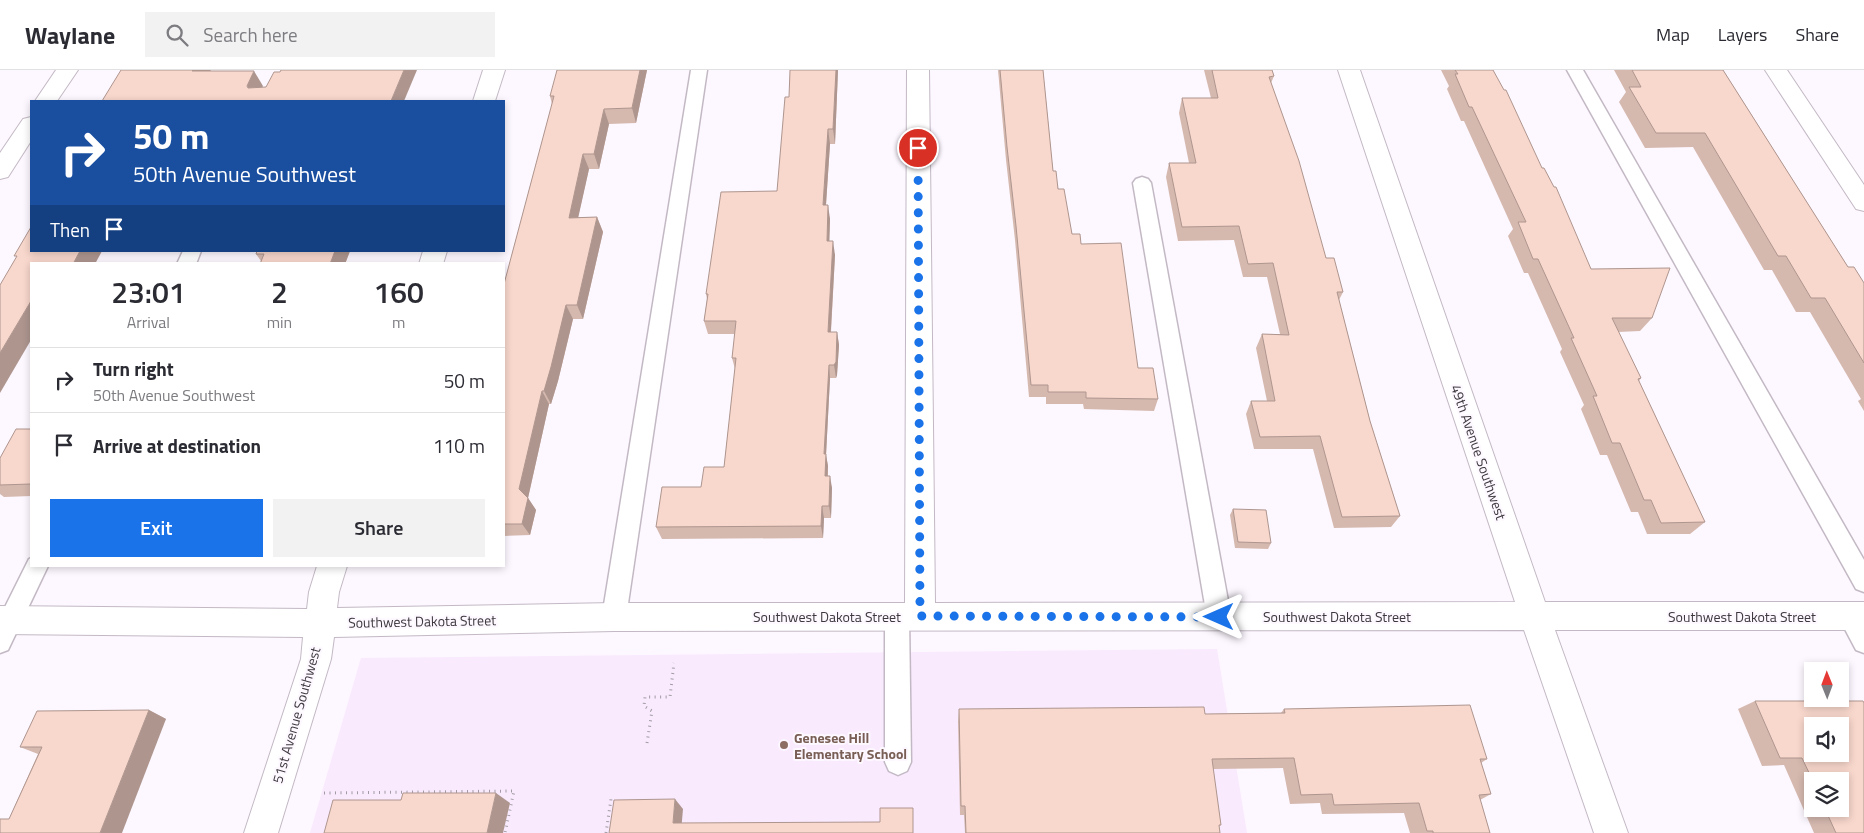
<!DOCTYPE html>
<html lang="en">
<head>
<meta charset="utf-8">
<style>
  body { margin:0; font-family:"Titillium Web",sans-serif; background:#f2f2f3; color:#2b2b33; height:100vh; display:flex; flex-direction:column; font-size:19px; white-space:nowrap }
  * { box-sizing:border-box; margin:0 }
  p { font-size:16px; color:#7c7c81 }
  .icon { flex:none; width:28px; height:28px; fill:none; stroke:currentColor; stroke-width:2; stroke-linecap:round; stroke-linejoin:round }
  .map { position:relative; flex:1; overflow:hidden }
  .details { position:absolute; left:30px; top:192px; width:475px; height:305px; display:flex; flex-direction:column; background:#fff; border-radius:0px; box-shadow:0 2px 8px #0003 }
  .details>* { flex:none }
  .top-card { position:absolute; left:30px; top:30px; width:475px; height:152px; border-radius:0px; box-shadow:0 2px 8px #0003; background:#1a4fa0; color:#fff; overflow:hidden }
  .needle { width:32px; rotate:359deg }
  .tools { position:absolute; left:1804px; top:592px; display:grid; gap:10px }
  .tools a { display:grid; place-items:center; width:45px; height:45px; border-radius:0px; background:#fff; box-shadow:0 2px 8px #0003; font-size:25px }
  .pin { position:absolute; display:grid; place-items:center; width:42px; height:42px; color:#fff; margin:-21px; border:2px solid #fff; border-radius:50%; box-shadow:0 1px 5px #0007 }
  .me { position:absolute; width:55px; margin:-28px; rotate:270deg; stroke-linejoin:round; filter:drop-shadow(0 0 4px #0008) }
  .turn { display:flex; align-items:center; gap:18px; height:105px; padding:0 20px; font-size:22px }
  .turn .icon { width:65px; height:65px; stroke-width:2.5 }
  .turn b { display:block; font-size:35px; line-height:42px }
  .then { display:flex; align-items:center; height:48px; padding:0 20px; background:#0003; gap:10px; font-size:19px }
  .eta { display:flex; justify-content:space-evenly; align-items:center; height:85px; text-align:center }
  .eta b { font-size:30px; font-weight:600; line-height:35px }
  .button { display:flex; gap:10px; margin-top:auto; padding:10px 20px }
  .button a { flex:1; height:58px; border-radius:0px; background:#1a73e8; color:#fff; font-size:20px; font-weight:600; line-height:58px; text-align:center }
  .button a+a { background:#f2f2f3; color:#2b2b33 }
  ul { padding:0; list-style:none }
  li { display:flex; align-items:center; gap:15px; height:65px; padding:0 20px; border-top:1px solid #e1e1e2 }
  li div { flex:1 }
  li b { display:block; font-size:19px }
  li em { font-style:normal }
  header { display:flex; align-items:center; gap:30px; box-sizing:border-box; height:70px; padding:0 25px; background:#fff; border-bottom:1px solid #e1e1e2 }
  header strong { font-size:24px }
  nav { display:flex; gap:28px; margin-inline-start:auto; font-size:18px }
  .search { width:350px; height:45px; background:#f2f2f3; display:flex; align-items:center; gap:12px; box-sizing:border-box; padding:0 18px; border-radius:0px; color:#7c7c81; font-size:19px }
  .map>svg:first-child { display:block }
  .built { fill:#f9eafe }
  .lines { fill:none; stroke-linecap:round; stroke-linejoin:round }
  .service-casing { stroke:#c3b9c5; stroke-width:3 }
  .minor-casing { stroke:#c3b9c5; stroke-width:2 }
  .path { stroke:#a19ca3; stroke-width:3; stroke-dasharray:1 4.5; stroke-linecap:butt }
  .service { fill:#fff; fill-rule:evenodd }
  .minor { fill:#fff; fill-rule:evenodd }
  .wall { fill:#d5b9af; fill-rule:evenodd }
  .shaded-wall { fill:#ae968f }
  .building { fill:#f8d7cc; stroke:#ae968f; fill-rule:evenodd }
  .route { stroke:#1a73e8; stroke-width:9; stroke-dasharray:0 16.2 }
  .education-dot { fill:#8d6e63; stroke:#fdf7ff; stroke-width:2 }
  .labels { text-anchor:middle; dominant-baseline:central; stroke-width:4; stroke-linejoin:round; paint-order:stroke }
  .street-label { font-size:14px; fill:#3c383d; stroke:#fdf7ff }
  .education-label { font-size:14px; font-weight:bold; fill:#785e54; stroke:#fdf7ff; text-anchor:start }
</style>
</head>
<body>
<header>
<strong>Waylane</strong>
<div class="search"><svg class="icon" aria-label="search" viewBox="0 0 24 24"><circle cx="10" cy="10" r="6"/><path d="M15 15l6 6"/></svg>Search here</div>
<nav><a>Map</a><a>Layers</a><a>Share</a></nav>
</header>
<div class="map">
<svg width="1864" height="763" viewBox="0 0 1864 763">
  <rect width="100%" height="100%" fill="#fdf7ff"/>
  <path class="built" d="M1217 579 1247 763H310L361 588Z"/>
  <g class="lines">
    <g class="service-casing">
      <g id="service">
        <path d="M691 0H707L626 547 622 555 614 558 606 555 602 547Z"/>
        <path d="M1567 0H1583L1864 490V522L1856 519Z"/>
        <path d="M1142 107 1148 109 1151 113 1231 547 1227 555 1219 558 1211 555 1207 547 1133 113 1136 109Z"/>
        <path d="M183 181H201L196 194H177Z"/>
        <path d="M31 488V496H48L8 580 0 583V547L29 489Z"/>
        <path d="M897 535 905 538 909 546 911 692 907 701 898 705 889 701 885 692V546L889 538Z"/>
        <path d="M1850 535 1858 538 1864 549V583L1856 580 1838 546 1842 538Z"/>
      </g>
    </g>
    <g class="minor-casing">
      <g id="minor">
        <path d="M56 0H78L57 31H35Z"/>
        <path d="M483 0H505L495 31H473Z"/>
        <path d="M907 0H929L935 533 1515 532 1338 0H1360L1545 532H1864V560H1555L1628 763H1594L1524 560 614 561 334 567 331 589 278 763H244L301 589 303 567 0 564V536L307 539 309 522 317 496H347L339 522 337 538 614 533H905Z"/>
        <path d="M1765 0H1787L1864 115V141L1856 139Z"/>
        <path d="M31 47V71L8 107 0 109V83L23 49Z"/>
        <path d="M423 181H447L443 194H419Z"/>
      </g>
    </g>
    <g class="path">
      <path d="M647 673 652 641 644 636 645 627H670L674 593"/>
      <path d="M324 723 514 721 505 763"/>
      <path d="M606 763 611 729"/>
    </g>
    <use href="#service" class="service"/>
    <use href="#minor" class="minor"/>
  </g>
  <g class="wall">
    <path d="M647 0 636 53 609 54 599 99H589L578 147H597L603 162 583 249H573L558 311 551 334H549L528 428 536 440 530 465 504 466V214L552 34 550 26Z"/>
    <path d="M838 0 835 74H830L826 135 830 149 829 171 835 185 831 262H837L839 275 837 305 836 308H830L826 385 828 396V406L832 418 831 448H824L823 468 662 469 656 457 724 397 735 299 732 288 735 264H708L704 251 707 229 706 224 777 121 789 27Z"/>
    <path d="M998 0H1043L1053 101 1072 164 1081 174 1138 298 1158 329 1154 341 1084 339 1083 334H1046V327H1029L1015 170 1006 90Z"/>
    <path d="M1204 0H1272L1274 6 1271 13 1326 188 1343 222 1339 230 1370 351 1400 446 1391 457 1334 458 1313 379H1254L1246 344 1251 331H1267L1256 278 1262 264H1280L1267 207H1243L1234 170 1178 171 1166 107 1169 93H1189L1179 43 1182 28H1211Z"/>
    <path d="M1441 0H1493L1591 199 1652 248 1640 261 1618 262 1641 308 1639 311 1705 452 1690 464H1647L1638 442H1631L1607 385H1600L1581 339 1584 335 1560 282 1562 279 1528 203H1524L1508 166 1513 159 1464 51H1461L1447 19 1449 16Z"/>
    <path d="M1614 0H1723L1848 197 1864 213V341L1858 331 1861 329 1810 242H1796L1772 200H1764L1693 77 1645 78 1619 32 1626 22Z"/>
    <path d="M350 181 345 194H260L261 191 256 184Z"/>
    <path d="M31 359V426L4 427 0 424V388Z"/>
    <path d="M1233 439 1271 473 1268 479 1235 478 1230 445Z"/>
    <path d="M1755 631 1864 763H1814L1784 695 1762 696 1738 639ZM1812 711 1840 739H1812Z"/>
    <path d="M959 639 1205 644 1281 643 1284 639 1487 689 1481 693 1491 724 1480 730 1490 763H1410L1404 743 1322 744 1320 733 1290 734 1283 698 1213 699 1221 755 1219 756 1220 763H965L964 745H960L958 651Z"/>
    <path d="M149 640 166 649 9 749 38 684 20 677Z"/>
  </g>
  <g class="shaded-wall">
    <path d="M193 0H211L202 15 192 1Z"/>
    <path d="M404 0H417L404 31H391Z"/>
    <path d="M640 0H647L636 53 632 38Z"/>
    <path d="M836 0H838L835 74 833 59Z"/>
    <path d="M254 1 263 16 256 30 247 16Z"/>
    <path d="M604 39 609 54 599 99 594 84Z"/>
    <path d="M828 59 830 74 825 149 823 135Z"/>
    <path d="M583 84 589 99 575 162 569 148Z"/>
    <path d="M828 135 830 149 829 185 827 171Z"/>
    <path d="M597 147 603 162 583 249 577 235Z"/>
    <path d="M833 171 835 185 830 275 828 262Z"/>
    <path d="M80 181H102L95 194H73Z"/>
    <path d="M335 181H350L345 194H330Z"/>
    <path d="M31 231V270L0 323V283Z"/>
    <path d="M566 235 573 249 558 311 551 334 544 321Z"/>
    <path d="M837 262 839 275 837 305 836 308 834 295Z"/>
    <path d="M829 295 830 308 826 385 828 396 827 418 825 406 824 384Z"/>
    <path d="M542 321 549 334 528 428 536 440 530 465 522 454 519 419Z"/>
    <path d="M830 406 832 418 831 448 829 436Z"/>
    <path d="M822 436 824 448 823 468 821 456Z"/>
    <path d="M149 640 166 649 122 763H100Z"/>
    <path d="M496 723 510 733 503 763H487Z"/>
    <path d="M675 729 683 739 681 762 673 753Z"/>
  </g>
  <g class="building">
    <path d="M121 0H193L192 1H254L247 16 248 18 266 17 274 2H280L281 0H404L391 31H102Z"/>
    <path d="M557 0H640L632 38 604 39 594 84H583L569 148 597 147 577 235H566L551 297 544 321H542L519 419 528 428 522 454H504V214L554 26H550Z"/>
    <path d="M790 0H836L833 59H828L823 135H828L827 171H833L828 262H837L836 292 834 295H829L824 384H826L825 406H830L829 436H822L821 456 656 457 662 417H701L704 397H724L736 288H732L736 251H704L708 224H706L721 122 777 121 785 27H789Z"/>
    <path d="M1000 0H1043L1053 101H1056L1058 119H1064L1072 164H1080L1081 174 1121 173 1138 298H1153L1158 329 1086 328V322H1048V315H1031L1016 156 1007 77Z"/>
    <path d="M1212 0H1272L1274 6 1269 7 1299 91 1326 188H1334L1343 222H1337L1370 351 1400 446 1342 447 1320 366 1260 367 1251 331H1275L1262 264 1289 265 1273 193 1248 194 1239 156 1182 157 1169 93H1196L1182 28H1218Z"/>
    <path d="M1455 0H1493L1504 20H1506L1542 98H1544L1554 117H1556L1591 199 1670 198 1652 248H1612L1641 308 1638 309 1705 452 1661 453 1651 430H1644L1620 373H1612L1593 326H1597L1571 268H1574L1538 189H1533L1518 152H1526L1472 37H1469L1455 4H1458Z"/>
    <path d="M1632 0H1723L1848 197H1854L1864 213V293L1825 228H1811L1786 186H1778L1705 63H1656L1629 17H1641Z"/>
    <path d="M31 157V181H80L73 194H31V231L0 283V215L17 186H14Z"/>
    <path d="M257 181H335L330 194H260L264 184H256Z"/>
    <path d="M16 359H31V414L0 415V388Z"/>
    <path d="M1233 439 1266 440 1271 473 1238 472Z"/>
    <path d="M1755 631H1863L1864 633V763H1836L1825 739H1840V711H1813L1802 688H1780ZM1812 656H1840V684H1812Z"/>
    <path d="M1470 635 1487 689H1480L1491 724 1479 725 1490 763H1433V761H1427L1419 733 1334 735 1332 724 1301 725 1294 688 1212 689 1221 755H1219L1220 763H966L965 736H961L959 639 1204 637 1205 644 1285 643 1284 639Z"/>
    <path d="M149 640 100 763H0V749H9L42 677H20L37 641Z"/>
    <path d="M403 723H496L487 763H324L333 730H401Z"/>
    <path d="M675 729 673 753 880 752V738H913V763H609L614 730Z"/>
  </g>
  <g class="lines">
    <path class="route" d="M918 78 920 546 1219 547"/>
  </g>
  <circle class="education-dot" cx="784" cy="675" r="5"/>
  <g class="labels">
    <g class="street-label">
      <text transform="translate(1479 382) rotate(71)">49th Avenue Southwest</text>
      <text x="827" y="546">Southwest Dakota Street</text>
      <text x="1337" y="546">Southwest Dakota Street</text>
      <text x="1742" y="546">Southwest Dakota Street</text>
      <text transform="translate(422 551) rotate(-1)">Southwest Dakota Street</text>
      <text transform="translate(296 645) rotate(-74)">51st Avenue Southwest</text>
    </g>
    <g class="education-label">
      <text x="794" y="667">Genesee Hill<tspan x="794" dy="16">Elementary School</tspan></text>
    </g>
  </g>
</svg>
<div class="tools">
<a><svg class="needle" viewBox="-14 -14 28 28"><path d="M0-13l5 13h-10z" fill="#e53935"/><path d="M0 13l5-13h-10z" fill="#7c7c81"/></svg></a>
<a><svg class="icon" aria-label="sound" viewBox="0 0 24 24"><path d="M4 9h4l5-4v14l-5-4H4zM17 9q2 3 0 6"/></svg></a>
<a><svg class="icon" aria-label="layers" viewBox="0 0 24 24"><path d="M12 4l9 5-9 5-9-5zM3 14l9 5 9-5"/></svg></a>
</div>
<div class="pin" style="left:918px;top:78px;background:#d93025"><svg class="icon" aria-label="arrive" viewBox="0 0 24 24"><path d="M6 21V4h12l-3 4 3 4H6"/></svg></div>
<svg class="me" style="left:1219px;top:547px" viewBox="-20 -20 40 40"><path d="M0-17L14 15 0 8-14 15z" fill="#1a73e8" stroke="#fff" stroke-width="4"/></svg>
<div class="top-card">
<div class="turn"><svg class="icon" aria-label="right" viewBox="0 0 24 24"><path d="M7 20v-9h11M14 6l5 5-5 5"/></svg><div><b>50 m</b>50th Avenue Southwest</div></div>
<div class="then">Then<svg class="icon" aria-label="arrive" viewBox="0 0 24 24"><path d="M6 21V4h12l-3 4 3 4H6"/></svg></div>
</div>
<section class="details">
<div class="eta">
<div><b>23:01</b><p>Arrival</p></div>
<div><b>2</b><p>min</p></div>
<div><b>160</b><p>m</p></div>
</div>
<ul>
<li><svg class="icon" aria-label="right" viewBox="0 0 24 24"><path d="M7 20v-9h11M14 6l5 5-5 5"/></svg><div><b>Turn right</b><p>50th Avenue Southwest</p></div><em>50 m</em></li>
<li><svg class="icon" aria-label="arrive" viewBox="0 0 24 24"><path d="M6 21V4h12l-3 4 3 4H6"/></svg><div><b>Arrive at destination</b></div><em>110 m</em></li>
</ul>
<div class="button"><a>Exit</a><a>Share</a></div>
</section>
</div>
</body>
</html>
